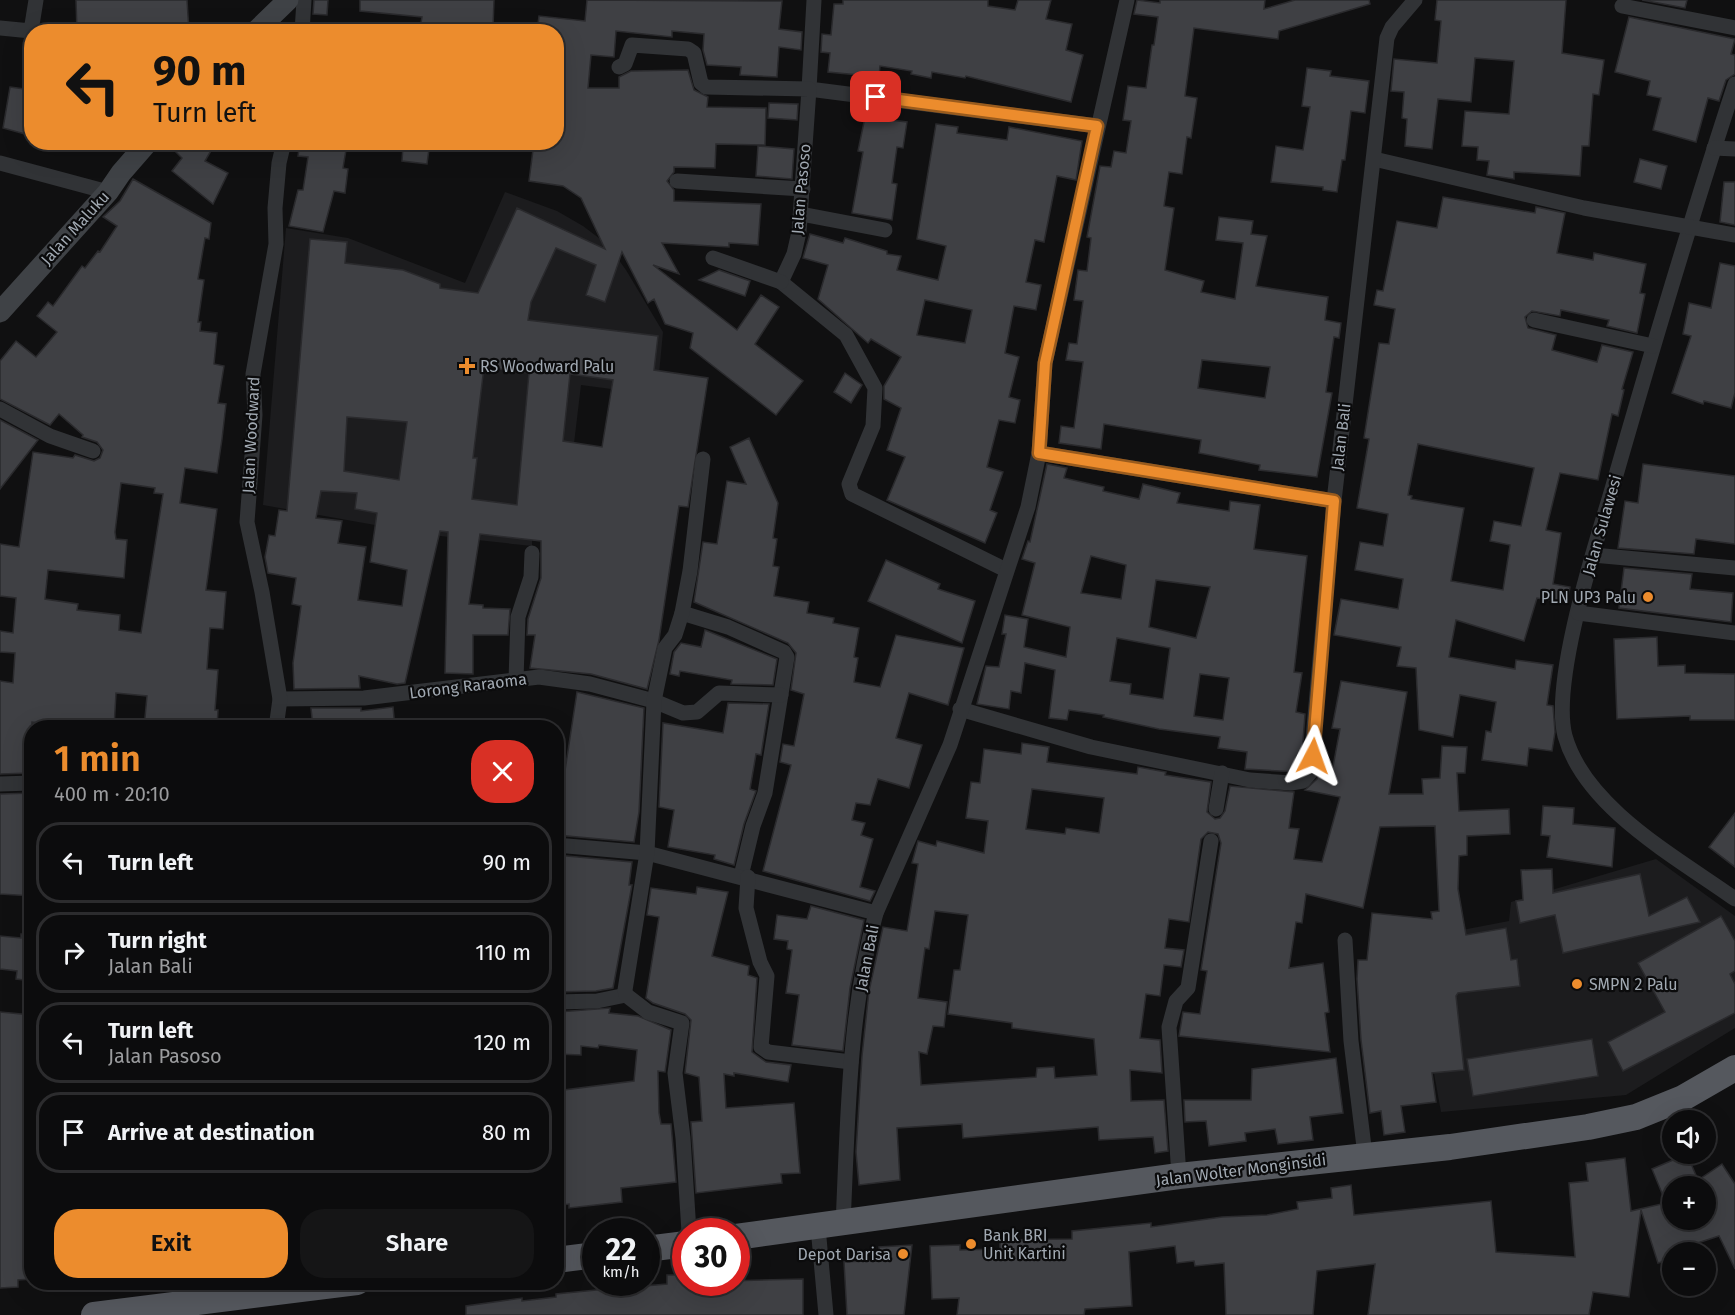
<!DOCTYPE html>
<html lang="en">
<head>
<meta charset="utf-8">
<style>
  body { margin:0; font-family:"Fira Sans",sans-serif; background:#151516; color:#f1f3f6; height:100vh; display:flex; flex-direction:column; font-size:22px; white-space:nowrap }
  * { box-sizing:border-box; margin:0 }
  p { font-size:20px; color:#9a9b9d }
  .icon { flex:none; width:33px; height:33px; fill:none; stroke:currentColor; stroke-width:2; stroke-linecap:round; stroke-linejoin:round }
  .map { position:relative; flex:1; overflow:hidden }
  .details { position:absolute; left:24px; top:720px; width:540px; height:570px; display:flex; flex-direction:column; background:#0c0c0d; border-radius:24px; box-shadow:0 6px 24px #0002,0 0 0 2px #2c2c2e }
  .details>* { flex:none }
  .guide { position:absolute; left:24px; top:24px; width:540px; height:126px; border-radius:24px; box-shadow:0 6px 24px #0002,0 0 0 2px #2c2c2e; background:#ec8c2d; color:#111; overflow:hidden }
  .fabs { position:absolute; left:1662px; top:1110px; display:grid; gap:12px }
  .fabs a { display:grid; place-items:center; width:54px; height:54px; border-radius:50%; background:#0c0c0d; box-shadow:0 6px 24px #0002,0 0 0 2px #2c2c2e; font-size:30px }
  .speed { position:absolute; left:582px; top:1218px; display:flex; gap:12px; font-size:30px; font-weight:700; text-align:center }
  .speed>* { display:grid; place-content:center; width:78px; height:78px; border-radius:50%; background:#0c0c0d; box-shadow:0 6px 24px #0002,0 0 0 2px #2c2c2e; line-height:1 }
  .speed small { font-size:15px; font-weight:400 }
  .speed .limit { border:9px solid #d22; background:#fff; color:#111 }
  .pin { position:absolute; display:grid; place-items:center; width:51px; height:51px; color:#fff; margin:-26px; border-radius:12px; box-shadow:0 3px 9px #0006 }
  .me { position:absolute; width:66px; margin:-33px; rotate:4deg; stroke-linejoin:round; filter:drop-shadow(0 0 4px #0008) }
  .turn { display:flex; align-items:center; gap:21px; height:126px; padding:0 30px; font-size:27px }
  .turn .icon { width:78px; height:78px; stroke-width:2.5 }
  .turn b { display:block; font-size:42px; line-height:51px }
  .round { display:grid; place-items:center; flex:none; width:63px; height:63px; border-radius:24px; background:#151516 }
  .summary { display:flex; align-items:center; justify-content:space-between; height:102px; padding:0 30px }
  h1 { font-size:36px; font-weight:600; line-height:45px; color:#ec8c2d }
  .primary-button { display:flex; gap:12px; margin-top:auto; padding:12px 30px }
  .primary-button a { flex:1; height:69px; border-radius:24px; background:#ec8c2d; color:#111; font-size:24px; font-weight:600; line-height:69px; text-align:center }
  .primary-button a+a { background:#151516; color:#f1f3f6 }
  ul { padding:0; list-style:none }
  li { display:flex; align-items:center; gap:18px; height:81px; margin:0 12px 9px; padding:0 18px; border:3px solid #2c2c2e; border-radius:24px }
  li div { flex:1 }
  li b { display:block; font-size:22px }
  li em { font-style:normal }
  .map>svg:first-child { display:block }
  .built { fill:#1c1c1e }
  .building { fill:#3f4044; stroke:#2a2a2d; stroke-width:1.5; fill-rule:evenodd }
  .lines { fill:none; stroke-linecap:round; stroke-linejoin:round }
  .minor { stroke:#313336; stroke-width:15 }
  .secondary { stroke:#3f4246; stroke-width:21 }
  .trunk { stroke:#55585e; stroke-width:26 }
  .route-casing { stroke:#995b1d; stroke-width:15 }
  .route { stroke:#ec8c2d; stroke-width:10 }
  .poi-dot { fill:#ec8c2d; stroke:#0b0b0c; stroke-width:2 }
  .labels { text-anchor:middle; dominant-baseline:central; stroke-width:4.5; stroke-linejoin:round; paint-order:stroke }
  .street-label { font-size:16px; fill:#a1a9b2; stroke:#0b0b0c }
  .poi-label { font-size:16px; fill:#a1a9b2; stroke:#0b0b0c; text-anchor:start }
</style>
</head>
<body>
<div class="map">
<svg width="1735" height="1315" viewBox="0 0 1735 1315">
  <rect width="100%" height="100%" fill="#101011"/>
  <g class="built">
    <path d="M505 192 557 211 583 226 608 245 626 270 663 332 657 395 581 385 567 502 533 499 532 546 431 535 263 505 286 228 348 238 465 283Z"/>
    <path d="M1656 859 1735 916V1028L1626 1095 1441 1112 1410 940 1509 921 1511 902Z"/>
  </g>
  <g class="building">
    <path d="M76 0H187L189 32H77Z"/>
    <path d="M314 0H328L327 15 313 14Z"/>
    <path d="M360 0H494L493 27 421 23 422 17 360 11Z"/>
    <path d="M587 0 782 1 779 29 802 32 801 50 779 47 777 77 740 75 741 67 707 65 703 50 704 34 672 31V37L616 31 614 57 591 55 588 88H619V77L631 71 688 70 694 90 708 97 707 107 766 108 765 145 716 144 715 168 674 167V172L667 181 674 190V201L761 204 758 245 729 243V247L662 243 679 274 653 265 737 330 761 295 779 307 755 344 803 381 776 415 690 348 693 333 665 324 654 299 648 303 622 252 605 302 586 295 596 265 556 248 531 302 528 320 658 336 654 370 708 378 688 507 679 506 659 640 647 689 591 674 530 668 535 635H527L528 619 541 578V541L480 534 469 604 483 605V608L510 609 508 635H473V674L445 673 448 532 440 531 405 683 397 684 359 676 360 688 294 689 293 663 301 606 292 604 296 578 268 573 265 557 269 535 275 536 279 510 287 511 310 239 347 242 345 263 403 270 440 284V288L478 293 517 208 605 249 581 198 563 186 529 181 534 142H556V32H537L539 16 585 21ZM484 367 529 373 517 505 472 499 477 458H473ZM570 374 613 380 602 447 563 441ZM347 417 407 422 399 480 344 471ZM321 491 357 493 355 509 377 513 370 562 407 570 402 606 358 600 366 547 338 543 342 521 316 518Z"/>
    <path d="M843 0H988V6L1015 10 1018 0H1051L1046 19 1072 24 1066 50 1083 55 1071 102 966 76 965 78 932 72 931 78 911 74 912 71 880 66 879 77 828 72 830 53 821 52 822 34 831 35 834 4H843Z"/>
    <path d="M1137 0 1160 3V0H1265L1264 9 1295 0H1369L1370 4 1279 31 1278 39 1194 28 1185 96 1197 98 1191 138 1187 137 1182 174 1169 172 1164 206 1174 208 1165 270 1204 281 1201 292 1235 299 1243 243 1216 240 1219 217 1253 221 1251 234 1267 236 1256 286 1328 297 1325 320 1341 323 1339 338 1334 337 1326 392 1332 393 1317 477 1259 470 1260 465 1199 453 1201 440 1104 424 1101 449 1059 443 1061 426 1074 428 1083 362 1066 360 1069 343 1077 344 1083 301 1074 300 1078 270 1087 271 1091 238 1087 237 1100 166 1111 167 1114 151 1126 153 1131 121 1123 120 1128 86 1146 88 1152 45H1154L1158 17 1134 14ZM1202 360 1270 367 1265 398 1198 388Z"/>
    <path d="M1437 0H1566L1562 53 1604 60 1599 95 1593 94 1589 146H1582L1580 176 1514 172V179L1487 175 1489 161 1477 160 1478 147 1462 146 1465 111 1509 114 1514 61 1475 58 1471 102 1438 99 1432 149 1405 146 1407 119 1402 118 1404 92 1391 91 1394 59 1437 63 1441 21 1435 20Z"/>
    <path d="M1642 0H1687L1685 8Z"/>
    <path d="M1629 17 1735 39 1731 54 1735 55V74L1726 80 1719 101 1708 98 1696 142 1653 130 1661 98 1647 95 1650 81 1615 72Z"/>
    <path d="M1307 68 1331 71 1330 76 1369 81 1365 113 1351 111 1345 160H1342L1337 192 1323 190V187L1271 182 1276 146 1303 150 1310 107 1302 106Z"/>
    <path d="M10 87 32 90V120L28 118 25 134 3 128Z"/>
    <path d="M769 103 798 104 797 120 768 118Z"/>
    <path d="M865 117 907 122 903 148 897 147 892 183 897 184 892 220 852 213 863 152 858 151Z"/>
    <path d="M936 124 958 127 957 133 1007 140 1009 127 1082 141 1076 180 1057 176 1044 242 1035 240 1026 282 1041 285 1036 310 1014 306 1005 353 1019 357 1009 397 1020 400 1015 423 999 420 987 467 1003 472 990 510 997 513 985 543 887 500 905 457 887 450 901 408 884 399V386L901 357 871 339 868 343 818 299 828 265 803 258 810 234 843 243 845 238 887 251V254L901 256 897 270 938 280 946 246 917 239ZM925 300 972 310 965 343 917 335Z"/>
    <path d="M166 142H216L205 161 228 173 213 204 172 171 182 158Z"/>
    <path d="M300 142 347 144 343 168 348 169 345 193 334 191 323 232 289 226 298 190H303L308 157 298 156Z"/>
    <path d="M403 146 429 149 427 164 402 161Z"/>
    <path d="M758 146 794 149 792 179 756 176Z"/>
    <path d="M1640 159 1667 166 1661 189 1634 182Z"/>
    <path d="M133 179 211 223 209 239 205 238 198 279 204 280 198 322H201L200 331 217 333 214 364 224 366 218 403 226 404 222 439 217 473 185 468 180 503 217 509 206 590 226 592 223 629 210 628 207 669 218 670 215 710H218L217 728H144L147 696 116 693 114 728H82L32 722V773L0 774V681L13 683 15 653 0 652V631L13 633 16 598 0 596V544L19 547 33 452 73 458 75 455 94 461 100 458 103 450 97 442 82 437 83 435 59 414 50 425 0 399V361L16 341 36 357 57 332 37 316 48 302 53 306 82 266 85 268 98 251 100 252 117 226 103 217 120 201ZM121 483 155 488 154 493 163 494 141 633 119 630 120 615 77 610 78 604 45 599 48 570 124 578 127 540 116 539 115 532Z"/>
    <path d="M1724 182H1735V225L1720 222Z"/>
    <path d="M1443 197 1535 213 1536 207 1565 213 1557 253 1593 260 1594 253 1646 264 1640 293 1645 294 1637 333 1607 326 1609 320 1561 310 1560 316 1532 311 1525 317 1528 328 1556 335 1552 350 1597 362 1602 345 1633 352 1622 389 1624 390 1618 416 1612 414 1598 480 1560 473 1546 530 1561 533 1553 584 1570 587 1567 603 1537 598 1524 641 1456 620 1449 657 1515 669 1516 660 1553 665 1547 705 1553 706 1555 732 1552 751 1529 748 1527 766 1482 760 1486 731 1491 732 1496 702 1460 695 1453 737 1419 730 1416 668 1397 666 1401 647 1334 635 1341 599 1398 609 1403 579 1355 570 1360 542 1383 546 1388 514 1357 508 1369 439 1364 438 1379 343 1389 344 1395 309 1374 305 1377 290 1383 291 1397 221 1437 228ZM1418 444 1534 468 1521 526 1494 521 1490 541 1510 545 1503 590 1451 581 1464 508 1411 499 1412 496 1408 495Z"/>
    <path d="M1720 263 1735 266V393L1731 408 1704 401 1703 404 1672 393 1691 336 1683 334 1689 303 1711 308Z"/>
    <path d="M719 270 750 281 745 296 699 280Z"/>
    <path d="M845 373 862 385 851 403 834 392Z"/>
    <path d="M0 420 38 440 0 489Z"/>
    <path d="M749 438 778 503 773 538 777 539 773 566 779 567 774 596 809 602 807 613 834 618 833 623 859 628 854 657 858 658 854 682 880 687 896 635 964 648 948 705 909 693 896 738 922 745 909 788 878 779 870 805 856 803 852 820 865 823 861 835 873 839 860 887 875 891 870 901 763 871 791 765 780 762 783 744 794 746 804 694 791 690 796 653 788 643 694 602 703 542 717 544 727 481 746 484 730 447Z"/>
    <path d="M1047 464 1067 468 1064 478 1104 487 1103 491 1139 499 1143 484 1180 493 1177 503 1229 511 1230 501 1260 505 1254 549 1307 556 1294 672 1302 673 1296 712 1305 714 1301 769 1298 772 1245 769 1247 752 1218 748 1220 737 1159 729 1103 717 1104 715 1069 710 1067 720 1049 718 1055 670 1025 663 1021 693 1011 691 1009 709 977 704 986 666 999 667 1006 634H1002L1005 615 1028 619 1024 647 1066 657 1070 627 1022 615 1035 563 1022 559 1028 541 1030 542ZM1091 556 1126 565 1121 599 1081 593ZM1156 580 1210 587 1196 638 1149 627ZM1117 638 1170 648 1163 699 1130 694 1131 684 1110 681ZM1200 674 1229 678 1223 720 1194 716Z"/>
    <path d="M1643 464 1735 476V544L1696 539 1694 554 1618 548 1625 501 1638 503Z"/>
    <path d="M886 560 940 584 938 589 975 601 962 643 868 601Z"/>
    <path d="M1624 568 1692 574 1690 589 1733 593 1731 622 1619 608Z"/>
    <path d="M705 630 777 659 773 685 731 684 732 680 680 671 679 676 670 674 674 652 681 643 701 647Z"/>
    <path d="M1657 637 1658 666 1685 665V673L1735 674V720H1690V716L1617 719 1614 639Z"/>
    <path d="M1341 681 1407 692 1389 794H1423L1422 779 1440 778 1442 746 1467 747 1465 773H1457L1459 811 1509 809 1510 834 1467 836V855L1459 856 1458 889 1466 935 1506 928 1511 960 1517 959 1520 986 1458 993 1456 996 1464 1070 1432 1073 1436 1102 1401 1106 1405 1132 1384 1135 1381 1111 1370 1113 1361 1040 1357 979 1358 960H1367L1372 913 1432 919 1431 912 1439 911 1435 826 1380 827 1363 908 1306 894 1302 923 1296 922 1289 968 1323 963 1329 1012 1325 1013 1330 1052 1179 1036 1183 1012 1200 1014 1207 971 1201 970 1221 843 1218 834 1208 832 1201 839 1189 922 1169 919 1165 948 1184 950 1181 967 1164 965 1160 996 1146 994 1140 1038 1160 1040 1162 1073 1130 1070 1131 1101 1164 1100 1168 1151 1155 1153 1153 1137 1099 1140 1098 1127 963 1138 962 1124 897 1128 900 1180 859 1185 856 1152 862 1056 869 991 883 927 907 931 918 864 912 863 918 841 936 846 937 841 984 853 988 821 966 818 971 782 980 783 984 749 1021 754 1022 743 1049 747 1047 762 1137 774 1138 767 1166 772 1165 775 1211 782 1207 812 1215 819 1220 818 1225 811 1230 786 1294 792 1289 828 1299 829 1294 859 1322 862 1340 797 1305 790 1317 779 1320 770 1332 772 1340 729 1332 728ZM1032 789 1104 798 1099 833 1066 828 1065 834 1026 829ZM935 911 968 915 960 970H954L948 1014 1012 1023V1028L1094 1039 1097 1075 1055 1078 1054 1067 1037 1068 1036 1077 921 1085 919 1052 927 1054 933 1026 944 1027 947 1002 918 998 925 948 929 949Z"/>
    <path d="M577 692 644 708 639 812 634 842 556 835V776L564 777Z"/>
    <path d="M728 703 769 704 761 755 756 754 750 789 756 791 744 824 734 865 714 859 715 855 668 847 674 810 659 807 663 723 723 733Z"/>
    <path d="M393 707 395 728H313L311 708H361V711Z"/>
    <path d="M32 793 29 864H32V896L0 894V794Z"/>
    <path d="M1543 806 1574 808 1573 824 1615 828 1612 867 1547 857 1550 836 1541 835Z"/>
    <path d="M1735 813V867L1709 847Z"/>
    <path d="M556 855 632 862 629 885H632L613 988 596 991 556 992Z"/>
    <path d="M1552 869 1553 893 1640 874 1649 916 1687 897 1700 922 1563 953 1555 915 1520 923 1516 901 1523 900 1521 870Z"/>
    <path d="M697 887 728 892 712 956 749 966 748 975 757 978 752 1052 766 1062 791 1065 788 1082 734 1073V1076L724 1074 726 1108 794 1103 800 1173 781 1174 782 1183 696 1193 691 1122 702 1121 699 1077 685 1073 691 1020 685 1014 653 1003 646 998 659 917 647 915 651 888 696 894Z"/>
    <path d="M811 906 864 920 850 988 843 1051 792 1045 799 995 786 993 792 950 787 949 788 941 774 939 777 915 807 919Z"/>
    <path d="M1721 916 1735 941V971L1730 974 1735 984V1013L1623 1071 1608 1042 1665 1012 1638 963Z"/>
    <path d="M21 934 32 935V981L16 979 17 971 0 969V936L21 938Z"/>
    <path d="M610 1008 609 1013 638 1016 671 1030 665 1072 658 1071 659 1113 661 1124H671L676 1182 621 1188 622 1202 569 1208V1204L556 1206V1091L634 1081 637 1050 599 1045 598 1048 581 1046V1055L556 1054 558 1012Z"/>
    <path d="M0 1012 32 1015V1146L29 1169H32V1279L18 1280V1287L0 1288Z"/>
    <path d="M1592 1039 1598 1076 1473 1096 1467 1059Z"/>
    <path d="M1336 1058 1343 1113 1310 1117 1313 1140 1278 1144 1275 1129 1245 1133 1246 1141 1209 1146 1206 1121 1185 1122 1184 1100H1251L1252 1069Z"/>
    <path d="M1687 1154 1698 1180 1722 1164 1735 1184V1269L1719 1236 1676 1250V1252H1672V1259L1658 1263 1641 1210 1629 1297 1593 1292 1589 1315H1368L1375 1264 1317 1271 1313 1315H1226L1224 1263 1195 1266 1194 1261 1177 1263 1175 1246 1129 1252 1132 1306 1085 1309 1084 1315H957L959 1298 932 1299 930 1246 960 1245V1250L1000 1249V1240L1072 1239V1231L1151 1223V1227L1222 1217 1267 1215 1298 1209 1297 1202 1332 1198 1331 1188 1351 1185 1354 1215 1491 1201 1496 1252 1575 1257 1569 1183 1588 1181 1586 1163 1625 1158 1631 1211 1666 1203 1652 1169ZM1672 1186H1706V1220H1672Z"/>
    <path d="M912 1245 904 1315H847L844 1262 880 1260 879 1247Z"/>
    <path d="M667 1275H686V1282L803 1279V1315H466V1306L522 1298V1301L556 1297V1294L596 1290 667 1284Z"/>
  </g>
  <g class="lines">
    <g class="minor">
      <path d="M814 0 809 89 1097 126"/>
      <path d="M1622 6 1735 28"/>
      <path d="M0 28 31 31 36 0"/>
      <path d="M302 32 304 0"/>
      <path d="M619 67 625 64 632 45 688 49 694 53 701 83 706 87 809 89 799 232 794 254 781 282 846 335 875 388 873 426 849 484 852 494 1006 570"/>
      <path d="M1735 84C1691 218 1651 353 1612 489 1595 546 1551 682 1565 736 1585 808 1678 858 1735 899"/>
      <path d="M1714 148 1735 149"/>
      <path d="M1374 159 1584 208 1735 235"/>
      <path d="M0 163 108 192"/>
      <path d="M677 181 803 189"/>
      <path d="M801 214 885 230"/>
      <path d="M713 258 781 282"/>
      <path d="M1534 320 1653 346"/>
      <path d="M0 409 50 436 93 451"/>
      <path d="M1039 453 1334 501"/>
      <path d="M1593 555 1735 568"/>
      <path d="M682 613 728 627 784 652 787 657 765 793 753 826 741 876"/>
      <path d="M1578 613 1735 633"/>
      <path d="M516 680 518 617 531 577 532 553"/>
      <path d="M280 699 364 698 539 677 590 684 654 701 683 713 697 712 719 693 781 695"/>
      <path d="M960 709 1091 747 1250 780 1291 783 1303 781 1310 773 1334 501 1387 38 1392 27 1415 0"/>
      <path d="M276 728 280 699 262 592 247 522 255 415 253 374 276 244 275 208 279 163 284 142"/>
      <path d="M0 784 32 783"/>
      <path d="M1216 809 1222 773"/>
      <path d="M556 845 647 853 876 913"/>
      <path d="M748 877 746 908 760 962 767 976 761 1047 768 1052 851 1062"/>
      <path d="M1345 940 1351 1041 1365 1155"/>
      <path d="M556 1002 597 1001 626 995"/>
      <path d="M1179 1176 1169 1027 1176 1001 1188 988 1211 841"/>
      <path d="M843 1224C848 1120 848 1014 876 913L950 745 1028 507 1039 453 1045 363 1127 0"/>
      <path d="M818 1227 826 1315"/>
      <path d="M689 1232 683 1138 675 1073 682 1023 648 1012 626 995 625 990 647 853 654 701 665 648 675 635 682 613 690 571 703 459"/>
    </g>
    <g class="secondary">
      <path d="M255 32 288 0"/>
      <path d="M0 312 108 192 121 173 148 142"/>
    </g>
    <g class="trunk">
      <path d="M736 1237 1179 1176 1450 1147 1588 1127 1636 1117 1683 1098 1735 1068"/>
      <path d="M646 1249 686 1244"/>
      <path d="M556 1260 596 1255"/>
      <path d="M94 1315 357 1282"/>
    </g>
  </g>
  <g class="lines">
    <g class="route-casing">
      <path id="route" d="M876 97 1097 126 1045 363 1039 453 1334 501 1313 756"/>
    </g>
    <use href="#route" class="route"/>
  </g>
  <g class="poi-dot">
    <path d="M464 357h6v6h6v6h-6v6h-6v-6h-6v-6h6z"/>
    <circle cx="1648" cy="597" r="6"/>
    <circle cx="1577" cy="984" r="6"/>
    <circle cx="971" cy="1244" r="6"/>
    <circle cx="903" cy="1254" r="6"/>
  </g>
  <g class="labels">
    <g class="street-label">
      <text transform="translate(801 189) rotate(-85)">Jalan Pasoso</text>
      <text transform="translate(75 228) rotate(-48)">Jalan Maluku</text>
      <text transform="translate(251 435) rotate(-87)">Jalan Woodward</text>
      <text transform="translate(1341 437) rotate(-83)">Jalan Bali</text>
      <text transform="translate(1602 525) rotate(-74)">Jalan Sulawesi</text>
      <text transform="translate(468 686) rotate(-7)">Lorong Raraoma</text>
      <text transform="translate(867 958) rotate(-79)">Jalan Bali</text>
      <text transform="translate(1241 1170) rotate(-7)">Jalan Wolter Monginsidi</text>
    </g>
    <g class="poi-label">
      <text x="480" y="366">RS Woodward Palu</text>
      <text x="1636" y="597" text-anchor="end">PLN UP3 Palu</text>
      <text x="1589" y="984">SMPN 2 Palu</text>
      <text x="983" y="1235">Bank BRI<tspan x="983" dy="18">Unit Kartini</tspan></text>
      <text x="891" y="1254" text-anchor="end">Depot Darisa</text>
    </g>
  </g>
</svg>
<div class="fabs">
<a><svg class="icon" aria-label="sound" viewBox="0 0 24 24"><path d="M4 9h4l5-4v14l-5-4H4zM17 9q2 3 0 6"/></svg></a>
<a>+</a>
<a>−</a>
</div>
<div class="speed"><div>22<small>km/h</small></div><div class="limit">30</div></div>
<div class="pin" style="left:876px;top:97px;background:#d93025"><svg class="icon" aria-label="arrive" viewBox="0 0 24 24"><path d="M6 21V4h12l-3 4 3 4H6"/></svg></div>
<svg class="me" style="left:1313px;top:756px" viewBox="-20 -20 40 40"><path d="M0-17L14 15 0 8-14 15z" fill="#ec8c2d" stroke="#fff" stroke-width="4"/></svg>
<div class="guide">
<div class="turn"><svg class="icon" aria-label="left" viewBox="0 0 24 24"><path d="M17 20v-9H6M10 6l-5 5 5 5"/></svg><div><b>90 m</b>Turn left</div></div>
</div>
<section class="details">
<div class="summary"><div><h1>1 min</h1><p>400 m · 20:10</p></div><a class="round" style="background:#d93025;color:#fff"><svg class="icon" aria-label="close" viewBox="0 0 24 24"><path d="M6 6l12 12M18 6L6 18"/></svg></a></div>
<ul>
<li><svg class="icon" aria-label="left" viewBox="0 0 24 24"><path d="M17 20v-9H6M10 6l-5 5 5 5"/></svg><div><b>Turn left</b></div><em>90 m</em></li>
<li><svg class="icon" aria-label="right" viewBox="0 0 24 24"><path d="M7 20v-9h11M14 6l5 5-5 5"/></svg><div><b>Turn right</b><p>Jalan Bali</p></div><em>110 m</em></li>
<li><svg class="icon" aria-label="left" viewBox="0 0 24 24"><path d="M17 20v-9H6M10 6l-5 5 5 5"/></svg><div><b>Turn left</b><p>Jalan Pasoso</p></div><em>120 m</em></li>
<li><svg class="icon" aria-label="arrive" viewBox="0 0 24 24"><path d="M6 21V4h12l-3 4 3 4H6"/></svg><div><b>Arrive at destination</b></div><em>80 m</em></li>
</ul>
<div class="primary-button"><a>Exit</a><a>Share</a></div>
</section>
</div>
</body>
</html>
